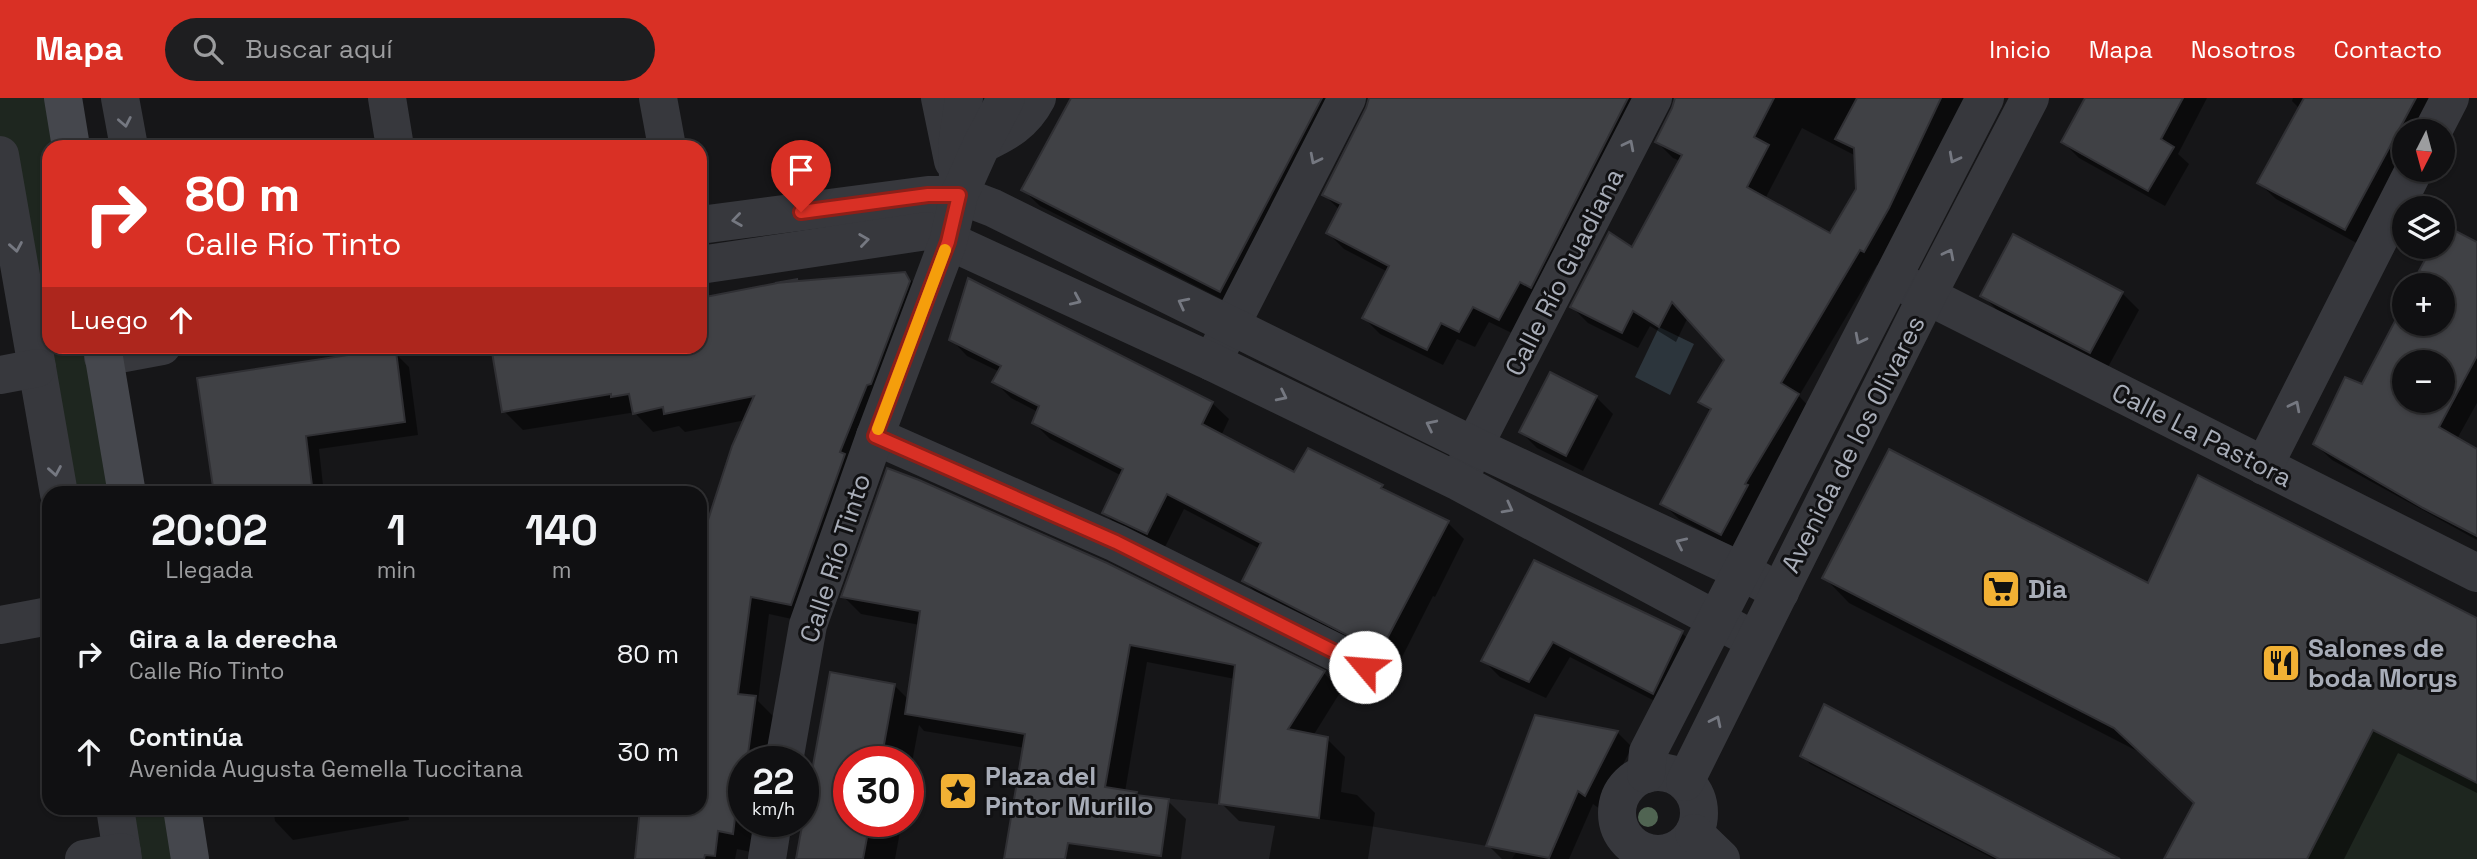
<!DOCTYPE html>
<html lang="es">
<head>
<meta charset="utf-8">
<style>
  body { margin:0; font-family:"Space Grotesk",sans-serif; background:#1e1e20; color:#f1f3f6; height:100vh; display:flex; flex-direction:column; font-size:26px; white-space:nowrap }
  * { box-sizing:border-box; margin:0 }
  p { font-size:23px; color:#9c9d9f }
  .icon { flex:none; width:38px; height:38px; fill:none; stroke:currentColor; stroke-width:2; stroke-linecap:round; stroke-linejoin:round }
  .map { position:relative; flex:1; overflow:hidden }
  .drawer { position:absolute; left:42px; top:388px; width:665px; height:329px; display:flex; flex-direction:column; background:#101012; border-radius:21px; box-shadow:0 2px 5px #0004,0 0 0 2px #303032 }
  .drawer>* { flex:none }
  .banner { position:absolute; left:42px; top:42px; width:665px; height:214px; border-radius:21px; box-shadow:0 2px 5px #0004,0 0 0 2px #303032; background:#d93025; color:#fff; overflow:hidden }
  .needle { width:46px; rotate:186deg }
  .fabs { position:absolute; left:2392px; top:21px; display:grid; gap:14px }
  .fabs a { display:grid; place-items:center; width:63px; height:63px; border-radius:50%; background:#101012; box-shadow:0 2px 5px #0004,0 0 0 2px #303032; font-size:35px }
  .speed { position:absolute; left:728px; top:648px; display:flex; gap:14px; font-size:35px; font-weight:700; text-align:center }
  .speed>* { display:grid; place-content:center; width:91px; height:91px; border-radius:50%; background:#101012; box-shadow:0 2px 5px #0004,0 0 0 2px #303032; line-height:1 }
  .speed small { font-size:18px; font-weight:400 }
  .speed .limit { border:10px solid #d22; background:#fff; color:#111 }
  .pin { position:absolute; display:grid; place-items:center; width:60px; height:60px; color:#fff; margin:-72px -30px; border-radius:50% 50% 50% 0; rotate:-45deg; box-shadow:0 0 7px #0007 }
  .pin .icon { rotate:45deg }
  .me { position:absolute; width:77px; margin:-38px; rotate:297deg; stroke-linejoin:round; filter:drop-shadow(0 0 5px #0008) }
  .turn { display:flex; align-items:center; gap:24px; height:147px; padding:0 28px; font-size:32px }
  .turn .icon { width:91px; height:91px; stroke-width:2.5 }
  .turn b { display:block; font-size:49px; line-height:60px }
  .then { display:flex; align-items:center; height:66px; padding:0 28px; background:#0003; gap:14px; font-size:26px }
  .eta { display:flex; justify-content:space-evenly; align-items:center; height:119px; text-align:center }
  .eta b { font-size:42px; font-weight:800; line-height:49px }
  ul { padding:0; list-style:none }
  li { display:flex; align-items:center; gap:21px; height:98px; padding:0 28px }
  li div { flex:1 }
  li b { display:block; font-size:26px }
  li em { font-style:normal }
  header { display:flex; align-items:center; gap:42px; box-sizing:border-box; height:98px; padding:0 35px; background:#d93025; color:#fff }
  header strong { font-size:33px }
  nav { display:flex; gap:38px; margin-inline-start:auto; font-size:24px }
  .search { width:490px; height:63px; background:#1e1e20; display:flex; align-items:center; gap:18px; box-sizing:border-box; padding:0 24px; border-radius:38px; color:#9c9d9f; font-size:26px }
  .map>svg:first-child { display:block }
  .built { fill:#222225 }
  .green { fill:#1e261f }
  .water { fill:#2c353c }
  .shadow { fill:#0007; fill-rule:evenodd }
  .building { fill:#404145; stroke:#303034; stroke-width:2; fill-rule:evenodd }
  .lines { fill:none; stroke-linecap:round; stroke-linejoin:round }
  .minor { stroke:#37383d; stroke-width:38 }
  .tertiary { stroke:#37383d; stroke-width:38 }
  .secondary { stroke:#45474d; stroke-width:38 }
  .tree { fill:#506452 }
  .oneway { stroke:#757881 }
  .route-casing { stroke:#8d1f18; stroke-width:18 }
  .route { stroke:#d93025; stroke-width:12 }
  .slow { stroke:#f59e0b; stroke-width:12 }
  .labels { text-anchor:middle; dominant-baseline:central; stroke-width:6; stroke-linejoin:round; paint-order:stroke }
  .street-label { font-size:26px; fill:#a8adb8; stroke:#111113 }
  .poi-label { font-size:26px; font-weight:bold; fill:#a8adb8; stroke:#111113; text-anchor:start }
</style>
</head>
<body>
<header>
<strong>Mapa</strong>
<div class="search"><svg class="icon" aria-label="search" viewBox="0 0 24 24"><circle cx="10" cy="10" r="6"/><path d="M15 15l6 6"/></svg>Buscar aquí</div>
<nav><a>Inicio</a><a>Mapa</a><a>Nosotros</a><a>Contacto</a></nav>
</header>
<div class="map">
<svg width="2477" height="761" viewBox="0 0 2477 761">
  <rect width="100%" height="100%" fill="#161618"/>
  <path class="built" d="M1018 676 1137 694V697L1219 706 1376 729 1517 753 1512 761H1004Z"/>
  <g class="green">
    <path d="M0 0H47L55 49H49V248L87 249 112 395H63L0 56Z"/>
    <path d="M2373 632 2477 685V761H2307Z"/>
    <path d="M120 711H168L176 761H130Z"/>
  </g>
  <path class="water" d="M1659 229 1694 246 1670 297 1635 279Z"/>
  <g class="shadow">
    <path d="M1073 0H1349L1237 209 1040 108 1023 92Z"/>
    <path d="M1370 0H1655L1516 237 1489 224 1475 249 1457 241 1443 267 1380 236 1364 220 1388 174 1344 151 1328 135 1340 112 1324 97 1368 11Z"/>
    <path d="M1676 0H1974L1880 169 1877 167 1799 298 1814 314 1738 452 1679 421 1662 405 1711 314 1701 304 1726 262 1688 219 1676 244 1650 228 1638 250 1588 225 1572 209 1633 151 1680 63 1673 60 1657 44ZM1802 30 1856 58 1858 92 1830 138 1765 101Z"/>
    <path d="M2087 0H2207L2178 56 2189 66 2165 108 2079 60 2063 44Z"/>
    <path d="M2293 0H2431L2423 33H2404V68L2362 148 2276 101 2259 85 2300 11 2292 3Z"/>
    <path d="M2444 129 2477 146V305L2457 341 2477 353V442L2332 362 2315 346 2362 288 2404 210V226H2443V187H2417L2423 175 2421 172 2434 149H2443ZM2404 264H2443V303H2404Z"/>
    <path d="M904 175 924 195 810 525 769 516 758 603 774 619 768 663H744V723H755L751 754 737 751 735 761H636L700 710V448L746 322 685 334 679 328 653 334 636 316 630 315 523 332 504 313 700 248V200Z"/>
    <path d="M2122 195 2139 212 2107 271 1999 214 1982 197Z"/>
    <path d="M951 241 1212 305 1229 321 1221 338 1295 377 1382 388 1391 397 1448 425 1464 441 1435 499 1433 498 1397 569 1261 499 1244 483 1260 451 1184 411 1164 451 1120 431 1104 414 1122 378 1050 341 1034 325 1038 314 1011 300 995 284 1000 274 967 258Z"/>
    <path d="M395 255 409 269 418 337 319 351 324 396H216Z"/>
    <path d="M1596 299 1613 316 1583 373 1537 350 1521 334Z"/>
    <path d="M1534 464 1682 535 1698 551 1670 611 1570 559 1546 600 1500 579 1484 563Z"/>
    <path d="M1825 480 2149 487 2477 522V695L2398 655 2344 761H2166L2195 706 2141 655 1849 505Z"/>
    <path d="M843 498 1324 575 1341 593 1313 638 1327 641 1345 659 1341 694 1357 697 1375 715 1368 761H1269L1275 728 1239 723 1221 705 1235 581 1147 564 1125 694 1136 695 1141 699 1168 703 1186 721 1181 761H1005L1025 650 924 633 919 627 908 686V663H849V723H902L895 761H798L831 576 894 587 909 602 920 527 861 516Z"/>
    <path d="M1617 634 1632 649 1600 711 1593 706 1569 761H1502L1488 747Z"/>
    <path d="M1802 657 2094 761H1994L1810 666Z"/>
    <path d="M273 710H407L409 722 293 742 275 723Z"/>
  </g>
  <g class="building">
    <path d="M1071 0H1322L1220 194 1021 92Z"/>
    <path d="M1369 0H1628L1531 190 1520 184 1499 222 1473 209 1459 234 1441 225 1427 252 1362 220 1389 168 1326 135 1341 106 1322 97 1366 10Z"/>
    <path d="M1675 0H1774L1754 39 1769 47 1747 89 1830 135 1856 91 1854 50 1835 41 1857 0H1941L1889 110 1864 154 1860 152 1781 285 1799 296 1745 386 1748 387 1721 437 1660 406 1711 311 1698 304 1724 262 1672 204 1659 229 1633 213 1622 235 1570 209 1609 134 1632 149 1682 57 1655 44 1672 10Z"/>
    <path d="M2085 0H2183L2161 41 2174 49 2148 93 2061 44Z"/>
    <path d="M2304 0H2416L2345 132 2257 85Z"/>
    <path d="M2444 127 2477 144V258L2439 329 2477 351V438L2423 410 2313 346 2345 279 2362 286 2404 206V226H2443V187H2415L2422 174 2419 173 2432 149H2443ZM2404 264H2443V303H2404Z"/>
    <path d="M2013 136 2123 194 2090 255 1980 198Z"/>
    <path d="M905 174 910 183 871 286 867 287 840 354 845 356 791 507 751 499 738 596 756 598 747 663 742 664 733 736 718 733 715 758 705 757 704 761H635L640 710H700V419L708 422 732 348 754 298 664 316 663 309 633 316 629 296 611 299V296L502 314 491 248H700V200L798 181 775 185Z"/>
    <path d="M968 180 1213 304 1202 326 1294 374 1308 350 1383 387 1381 390 1449 423 1380 554 1242 483 1261 445 1167 396 1147 436 1102 415 1123 371 1032 325 1039 308 992 284 1001 268 949 242Z"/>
    <path d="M396 253 405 324 306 338 313 396H214L197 280 348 257Z"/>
    <path d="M1550 274 1597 298 1566 358 1519 334Z"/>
    <path d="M1889 351 2148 485 2198 377 2477 520V685L2373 632 2307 761H2164L2194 705 2114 630 1822 480Z"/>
    <path d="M887 370 919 382 1107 465 1325 573 1288 631 1328 639 1319 720 1219 706 1235 567 1130 547 1105 689 1137 694 1136 697 1169 701 1161 758 1068 745 1065 761H1004L1025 636 905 616 920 513 841 499Z"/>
    <path d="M1534 462 1683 533 1653 596 1553 544 1529 584 1481 563Z"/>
    <path d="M830 574 895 586 881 663H849V723H870L863 761H796Z"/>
    <path d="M1824 606 2120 761H1999L1800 658Z"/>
    <path d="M1535 617 1618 633 1585 698 1578 693 1549 760 1486 748Z"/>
  </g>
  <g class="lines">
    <g class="minor">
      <path d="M120 0 129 49"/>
      <path d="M387 0 395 49"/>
      <path d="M658 0 667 49"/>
      <path d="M940 0 953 63"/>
      <path d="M2433 33 2450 0"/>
      <path d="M982 46C1007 34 1024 25 1037 0"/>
      <path d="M0 57 59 396"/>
      <path d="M1898 183 2477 475"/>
      <path d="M1212 264 1347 0"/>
      <path d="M0 277 37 270"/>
      <path d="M875 338 1116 445 1365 569"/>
      <path d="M2264 368 2414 72"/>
      <path d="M1461 379 1474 348 1653 0"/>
      <path d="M0 527 49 518"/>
      <path d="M115 710 123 761"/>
      <path d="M84 761 122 754"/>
    </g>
    <g class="tertiary">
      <path d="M958 81 957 48 964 0"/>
      <path d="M700 127 928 97H959L993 110 1474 348 1743 474 1780 494"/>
      <path d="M700 167 927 133 1212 264 1459 384 1754 542"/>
      <path d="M103 259 162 248"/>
      <path d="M784 663 808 527 875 338 948 144 959 97 982 46 1006 0"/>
      <circle cx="1658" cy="715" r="41"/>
      <path d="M1646 676 1648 654 1985 0"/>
      <path d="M1685 684 1927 198 2030 0"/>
      <path d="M1694 735 1721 761"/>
      <path d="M767 761 773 723"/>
    </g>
    <g class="secondary">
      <path d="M63 0 71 49"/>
      <path d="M102 248 127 396"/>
      <path d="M182 710 190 761"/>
    </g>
  </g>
  <circle class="tree" cx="1648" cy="719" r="10"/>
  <defs><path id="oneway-chevron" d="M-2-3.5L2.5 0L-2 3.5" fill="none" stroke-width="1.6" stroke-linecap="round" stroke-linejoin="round" transform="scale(1.75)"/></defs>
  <g class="oneway">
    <use href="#oneway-chevron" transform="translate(125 24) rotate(79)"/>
    <use href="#oneway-chevron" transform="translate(1629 47) rotate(-63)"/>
    <use href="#oneway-chevron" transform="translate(1954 60) rotate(118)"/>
    <use href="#oneway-chevron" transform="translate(1315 61) rotate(117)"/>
    <use href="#oneway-chevron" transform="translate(737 122) rotate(172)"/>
    <use href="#oneway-chevron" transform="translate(864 142) rotate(-8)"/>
    <use href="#oneway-chevron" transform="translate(16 149) rotate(80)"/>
    <use href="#oneway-chevron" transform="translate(1949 156) rotate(-63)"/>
    <use href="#oneway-chevron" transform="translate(1076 202) rotate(24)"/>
    <use href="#oneway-chevron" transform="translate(1183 205) rotate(-153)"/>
    <use href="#oneway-chevron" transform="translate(1860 241) rotate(117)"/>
    <use href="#oneway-chevron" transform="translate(1282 298) rotate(26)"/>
    <use href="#oneway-chevron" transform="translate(2295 308) rotate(-63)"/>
    <use href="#oneway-chevron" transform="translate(1431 327) rotate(-154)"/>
    <use href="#oneway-chevron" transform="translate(55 373) rotate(80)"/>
    <use href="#oneway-chevron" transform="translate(1508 410) rotate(28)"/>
    <use href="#oneway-chevron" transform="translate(1681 445) rotate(-155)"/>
    <use href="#oneway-chevron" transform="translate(1716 623) rotate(-64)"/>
  </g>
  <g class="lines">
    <g class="route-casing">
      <path id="route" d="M801 114 928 97H959L948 144 875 338 1116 444 1365 569"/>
    </g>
    <use href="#route" class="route"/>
    <path class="slow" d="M878 331 945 152"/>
  </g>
  <defs>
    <g id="supermarket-square" transform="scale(2.0125)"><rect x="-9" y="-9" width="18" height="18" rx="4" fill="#f2b134" stroke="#111113"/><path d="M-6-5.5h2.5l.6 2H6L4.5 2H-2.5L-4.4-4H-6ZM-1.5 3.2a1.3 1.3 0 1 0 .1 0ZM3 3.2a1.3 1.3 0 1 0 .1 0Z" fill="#111"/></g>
    <g id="restaurant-square" transform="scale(2.0125)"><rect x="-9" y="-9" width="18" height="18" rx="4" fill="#f2b134" stroke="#111113"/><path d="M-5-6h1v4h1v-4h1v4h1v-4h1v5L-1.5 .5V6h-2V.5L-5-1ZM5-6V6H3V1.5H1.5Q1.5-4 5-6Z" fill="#111"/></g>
    <g id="sight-square" transform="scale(2.0125)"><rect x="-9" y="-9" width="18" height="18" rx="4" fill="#f2b134" stroke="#111113"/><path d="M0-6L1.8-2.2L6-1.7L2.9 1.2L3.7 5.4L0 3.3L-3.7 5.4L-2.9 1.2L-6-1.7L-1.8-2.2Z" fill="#111"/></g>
  </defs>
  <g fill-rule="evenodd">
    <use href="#supermarket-square" x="2001" y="491"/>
    <use href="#restaurant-square" x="2281" y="565"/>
    <use href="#sight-square" x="958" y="693"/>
  </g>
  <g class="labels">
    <g class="street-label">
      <text transform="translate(1564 174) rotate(-63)">Calle Río Guadiana</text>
      <text transform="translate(2202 337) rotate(27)">Calle La Pastora</text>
      <text transform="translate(1853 346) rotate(-63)">Avenida de los Olivares</text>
      <text transform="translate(835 460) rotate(-72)">Calle Río Tinto</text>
    </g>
    <g class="poi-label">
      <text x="2028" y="491">Dia</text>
      <text x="2308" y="550">Salones de<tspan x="2308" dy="30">boda Morys</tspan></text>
      <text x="985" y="678">Plaza del<tspan x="985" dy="30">Pintor Murillo</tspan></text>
    </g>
  </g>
</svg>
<div class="fabs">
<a><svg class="needle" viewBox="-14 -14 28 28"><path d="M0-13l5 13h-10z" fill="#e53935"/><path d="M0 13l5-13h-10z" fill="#9c9d9f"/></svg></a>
<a><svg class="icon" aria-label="layers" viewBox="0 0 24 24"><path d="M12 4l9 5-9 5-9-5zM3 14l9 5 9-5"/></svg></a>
<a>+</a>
<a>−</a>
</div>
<div class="speed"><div>22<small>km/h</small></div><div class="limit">30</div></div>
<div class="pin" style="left:801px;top:114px;background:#d93025"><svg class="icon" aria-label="arrive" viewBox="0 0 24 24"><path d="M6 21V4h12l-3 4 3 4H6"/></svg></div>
<svg class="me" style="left:1365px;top:569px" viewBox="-20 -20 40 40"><circle r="19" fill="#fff"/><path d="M0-13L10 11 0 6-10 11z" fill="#d93025"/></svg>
<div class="banner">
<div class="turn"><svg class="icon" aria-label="right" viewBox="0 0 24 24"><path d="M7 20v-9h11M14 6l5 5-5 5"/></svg><div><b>80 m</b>Calle Río Tinto</div></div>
<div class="then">Luego<svg class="icon" aria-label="ahead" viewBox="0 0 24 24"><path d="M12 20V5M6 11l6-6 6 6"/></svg></div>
</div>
<section class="drawer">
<div class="eta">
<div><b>20:02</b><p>Llegada</p></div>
<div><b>1</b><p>min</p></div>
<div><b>140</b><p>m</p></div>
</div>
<ul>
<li><svg class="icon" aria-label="right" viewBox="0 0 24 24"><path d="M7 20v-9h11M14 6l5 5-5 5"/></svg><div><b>Gira a la derecha</b><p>Calle Río Tinto</p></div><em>80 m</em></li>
<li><svg class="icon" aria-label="ahead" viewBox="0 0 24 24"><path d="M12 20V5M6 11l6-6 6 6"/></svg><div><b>Continúa</b><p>Avenida Augusta Gemella Tuccitana</p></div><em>30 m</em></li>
</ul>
</section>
</div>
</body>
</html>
